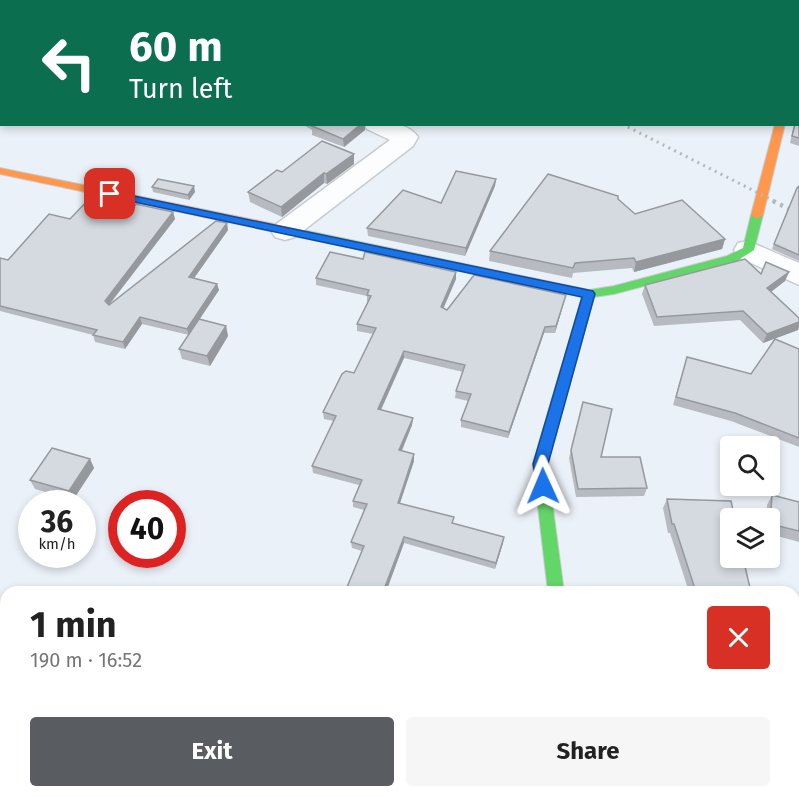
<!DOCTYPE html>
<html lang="en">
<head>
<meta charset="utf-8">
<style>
  body { margin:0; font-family:"Fira Sans",sans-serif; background:#f6f6f6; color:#222; height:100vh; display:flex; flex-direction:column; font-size:22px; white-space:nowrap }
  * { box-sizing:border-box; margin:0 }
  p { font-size:20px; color:#767676 }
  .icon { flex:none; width:33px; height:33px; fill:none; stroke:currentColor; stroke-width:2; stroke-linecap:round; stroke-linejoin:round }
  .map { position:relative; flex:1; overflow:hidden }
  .sheet { position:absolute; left:0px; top:586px; width:800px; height:212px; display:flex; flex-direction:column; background:#fff; border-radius:18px 18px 0 0; box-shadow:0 3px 9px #0003 }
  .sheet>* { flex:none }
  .hud { position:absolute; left:0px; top:0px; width:800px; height:126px; box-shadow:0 3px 9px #0003; background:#0b6e4f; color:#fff; overflow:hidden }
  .buttons { position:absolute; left:720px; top:436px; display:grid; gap:12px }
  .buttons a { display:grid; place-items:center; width:60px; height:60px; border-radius:6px; background:#fff; box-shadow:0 3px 9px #0003; font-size:30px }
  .speed { position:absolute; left:18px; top:490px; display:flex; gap:12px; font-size:30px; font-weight:700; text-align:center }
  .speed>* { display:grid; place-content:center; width:78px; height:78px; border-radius:50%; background:#fff; box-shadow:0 3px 9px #0003; line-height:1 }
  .speed small { font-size:15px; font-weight:400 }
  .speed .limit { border:9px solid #d22; background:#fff; color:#111 }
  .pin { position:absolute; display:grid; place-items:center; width:51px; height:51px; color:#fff; margin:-26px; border-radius:12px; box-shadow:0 3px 9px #0006 }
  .me { position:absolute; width:66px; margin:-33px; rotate:359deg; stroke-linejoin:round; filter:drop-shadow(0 0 4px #0008) }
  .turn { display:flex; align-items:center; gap:21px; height:126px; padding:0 30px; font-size:27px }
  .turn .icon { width:78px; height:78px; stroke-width:2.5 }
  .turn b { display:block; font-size:42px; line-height:51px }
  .round { display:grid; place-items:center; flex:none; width:63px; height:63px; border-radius:6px; background:#f6f6f6 }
  .headline { display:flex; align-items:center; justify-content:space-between; height:102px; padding:0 30px }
  h1 { font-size:36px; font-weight:700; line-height:45px }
  .cta { display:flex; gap:12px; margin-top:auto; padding:12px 30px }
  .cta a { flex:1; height:69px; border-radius:6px; background:#595d62; color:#fff; font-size:24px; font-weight:700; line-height:69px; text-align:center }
  .cta a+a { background:#f6f6f6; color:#222 }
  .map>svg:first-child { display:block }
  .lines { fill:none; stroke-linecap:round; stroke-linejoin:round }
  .street-casing { stroke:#c8ccd1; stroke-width:3 }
  .fast-casing { stroke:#c8ccd1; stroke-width:2 }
  .slow-casing { stroke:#c8ccd1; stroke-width:2 }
  .street { fill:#fcfdfe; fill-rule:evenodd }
  .fast { fill:#63d668; fill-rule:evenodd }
  .slow { fill:#ff974d; fill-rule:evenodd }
  .rail-far1 { stroke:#b5b7b9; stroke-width:3; stroke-dasharray:2 4.5; stroke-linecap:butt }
  .rail { stroke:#b5b7b9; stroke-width:4.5; stroke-dasharray:3 5; stroke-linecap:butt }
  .wall { fill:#b7bbc1 }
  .shaded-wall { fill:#95999d }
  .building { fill:#d5dae0; stroke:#95999d; stroke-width:1.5 }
  .route { fill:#1a73e8; stroke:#114b97; stroke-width:1.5 }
</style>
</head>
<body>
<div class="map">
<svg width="799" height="797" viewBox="0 0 799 797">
  <rect width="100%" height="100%" fill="#ebf1f8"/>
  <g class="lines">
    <g class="street-casing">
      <g id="street">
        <path d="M799 41V59H798V42Z"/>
        <path d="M364 124C382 124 406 120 418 137L413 146 295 237 285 240 275 237 271 231 275 225 390 140 367 129Z"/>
        <path d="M748 241 799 263V285L738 257 734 250 738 243Z"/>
        <path d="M0 754 6 756V792H22V794L14 797H0Z"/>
        <path d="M559 792H603L605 797H559Z"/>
      </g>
    </g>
    <g class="fast-casing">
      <path id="fast" d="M757 211 763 215 754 250 735 262 614 294 594 297 547 464 564 592H548L533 464 582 297 289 235 283 231 289 227 589 290 614 286 727 256 743 248 751 215Z"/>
    </g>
    <g class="slow-casing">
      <g id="slow">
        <path d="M775 124H785L763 215 757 219 751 215Z"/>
        <path d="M0 168 289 227 295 231 289 235 0 174Z"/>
      </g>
    </g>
    <use href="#street" class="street"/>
    <use href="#fast" class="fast"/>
    <use href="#slow" class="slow"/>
    <g class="rail-far1">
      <path d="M376 0 379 2"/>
      <path d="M622 124 776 202"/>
    </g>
    <path class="rail" d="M773 201 799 214"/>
  </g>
  <g class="wall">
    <path d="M799 98V146L790 143 794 124H798Z"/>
    <path d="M302 124H365V130L344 147 312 135V130Z"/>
    <path d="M354 154V164L327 184 324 183 282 217 250 202 248 192 282 172Z"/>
    <path d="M496 179 495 186 465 256 368 236 367 228 441 203Z"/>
    <path d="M799 186V261L772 249 797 188Z"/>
    <path d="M152 187 195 192 189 200 153 192Z"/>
    <path d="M618 199 635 214 725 239 722 249 634 272 632 268 573 273 572 278 489 261 490 251Z"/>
    <path d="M134 207 173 212 175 219 110 304 227 223 228 230 194 278 217 284 219 290 199 320 226 326 228 336 210 366 182 359 179 349 189 335 142 324 125 349 95 342 93 335 0 311V258L8 260 70 219Z"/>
    <path d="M789 272 785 281 771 292 799 318V327L798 330 763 343 740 320 654 326 642 294 645 285Z"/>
    <path d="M316 278 456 279 443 308 447 310 564 302 555 333H544L508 438 461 427V420L468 401 455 398 456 391 463 372 404 358 381 410 413 418 412 425 402 451 414 454V461L400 503 503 543 495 569 404 543 386 592H345L362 551 352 548 351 542 364 510 353 507V501L359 485 313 473 312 466 334 421 324 419 323 412 354 373 373 334 357 331V324L368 302H367V296L316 285Z"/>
    <path d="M799 349V447L731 421 673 405 687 357 751 374Z"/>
    <path d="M583 402 601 457 647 488 644 496 576 497 569 458Z"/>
    <path d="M90 459 94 468 73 500 35 489 30 480Z"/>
    <path d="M772 495 799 502V542L770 534V519H766L767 505Z"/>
    <path d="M667 499 751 592H689L670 533H668L663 508Z"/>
    <path d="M0 698 6 700V787L2 783V753H0Z"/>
    <path d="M129 792H332L330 797H144Z"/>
    <path d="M667 792H717V797H680L681 796Z"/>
  </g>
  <g class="shaded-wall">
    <path d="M361 124H365V130L344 147 343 139Z"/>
    <path d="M354 154V164L327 184 326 174Z"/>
    <path d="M324 173V183L282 217 281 207Z"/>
    <path d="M496 179 495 186 465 256 466 248Z"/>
    <path d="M194 186 195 192 189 200 188 195Z"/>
    <path d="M173 212 175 219 107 307 105 301Z"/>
    <path d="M227 223 228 230 190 284 189 277Z"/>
    <path d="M725 239 722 249 634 272 636 262Z"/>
    <path d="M456 272V279L441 314V307Z"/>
    <path d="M789 272 785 281 763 298 767 288Z"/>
    <path d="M217 284 219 290 189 335 187 329Z"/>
    <path d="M566 295 564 302 555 333 556 326Z"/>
    <path d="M140 317 142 324 125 349 123 342Z"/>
    <path d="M799 322V327L798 330 763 343 767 334Z"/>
    <path d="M226 326 228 336 210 366 207 356Z"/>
    <path d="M545 327 544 333 508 438 509 432Z"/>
    <path d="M404 351V358L378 416V409Z"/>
    <path d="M413 418 412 425 399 457V450Z"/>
    <path d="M414 454V461L398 509V503Z"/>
    <path d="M90 459 94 468 73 500 69 491Z"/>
    <path d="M404 537V543L386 592H383Z"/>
    <path d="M504 537 503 543 495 569 496 563Z"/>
    <path d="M103 792H111L109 797H101Z"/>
    <path d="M328 792H332L330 797H327Z"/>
  </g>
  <g class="building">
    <path d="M575 0H657V2H574Z"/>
    <path d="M799 99V138L792 136 795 124H798V103Z"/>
    <path d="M313 124H361L343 139 312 126Z"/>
    <path d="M322 141 354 154 326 174 324 173 281 207 248 192 277 170 282 172Z"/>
    <path d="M456 171 496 179 466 248 367 228 403 190 441 203Z"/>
    <path d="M548 174 618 196V199L635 214 682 200 725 239 636 262 634 258 575 263 573 268 490 251Z"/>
    <path d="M158 179 194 186 188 195 152 187Z"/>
    <path d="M799 186V255L774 244 797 188Z"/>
    <path d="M89 199 134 207 136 204 173 212 105 301 109 305 216 221 227 223 189 277 217 284 187 329 140 317 123 342 93 335 97 330 0 306V258L8 260 49 214 70 219Z"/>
    <path d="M330 252 363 259 365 252 456 272 441 307 447 310 474 275 566 295 556 326 545 327 509 432 461 420 471 394 456 391 465 365 404 351 378 409 413 418 399 450 414 454 398 503 454 517 452 523 504 537 496 563 404 537 383 592H345L364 546 351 542 367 504 353 501 362 480 312 466 336 416 323 412 342 374 346 371 354 373 376 328 357 324 371 296 367 295 369 290 316 278Z"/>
    <path d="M745 259 761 274 766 262 789 272 767 288 799 318V322L767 334 743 311 657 317 645 285Z"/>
    <path d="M199 319 226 326 207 356 179 349Z"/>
    <path d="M775 339 799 349V438L735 413 676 397 687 357 751 374Z"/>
    <path d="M583 402 612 409 601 457H640L647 488 578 489 571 450Z"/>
    <path d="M52 448 90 459 69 491 30 480Z"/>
    <path d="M772 495 799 502V531L770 524Z"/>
    <path d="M667 499 731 501 735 519H730V558H743L751 592H696L674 524H672Z"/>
    <path d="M0 698 6 700V783H2V748L0 747Z"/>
    <path d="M0 792 85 793 103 792 101 797H0Z"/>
    <path d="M145 792H328L327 797H160Z"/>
    <path d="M454 792H465L480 797H453Z"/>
    <path d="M501 792H545L544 797H500Z"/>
    <path d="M684 792H717V797H693L684 794Z"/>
  </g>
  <path class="route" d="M110 191 593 291 595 294 548 464 550 486 548 490H538L533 464 582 297 106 196V192Z"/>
</svg>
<div class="buttons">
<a><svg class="icon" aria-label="search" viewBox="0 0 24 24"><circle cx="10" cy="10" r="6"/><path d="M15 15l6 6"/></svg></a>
<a><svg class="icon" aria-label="layers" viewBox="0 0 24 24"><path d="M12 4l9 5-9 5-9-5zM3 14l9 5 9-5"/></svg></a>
</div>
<div class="speed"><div>36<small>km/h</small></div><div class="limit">40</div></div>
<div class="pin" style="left:110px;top:194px;background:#d93025"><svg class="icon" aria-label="arrive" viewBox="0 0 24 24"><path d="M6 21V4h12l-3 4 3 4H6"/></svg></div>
<svg class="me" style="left:543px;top:486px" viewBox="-20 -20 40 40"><path d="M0-17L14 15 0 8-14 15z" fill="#1a73e8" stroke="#fff" stroke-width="4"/></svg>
<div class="hud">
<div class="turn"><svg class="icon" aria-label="left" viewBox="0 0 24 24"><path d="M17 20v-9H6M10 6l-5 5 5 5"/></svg><div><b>60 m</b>Turn left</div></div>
</div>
<section class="sheet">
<div class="headline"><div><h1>1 min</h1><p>190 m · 16:52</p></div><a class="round" style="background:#d93025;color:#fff"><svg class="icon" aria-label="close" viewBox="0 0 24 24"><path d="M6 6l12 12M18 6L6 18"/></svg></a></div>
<div class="cta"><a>Exit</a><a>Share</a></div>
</section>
</div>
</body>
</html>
